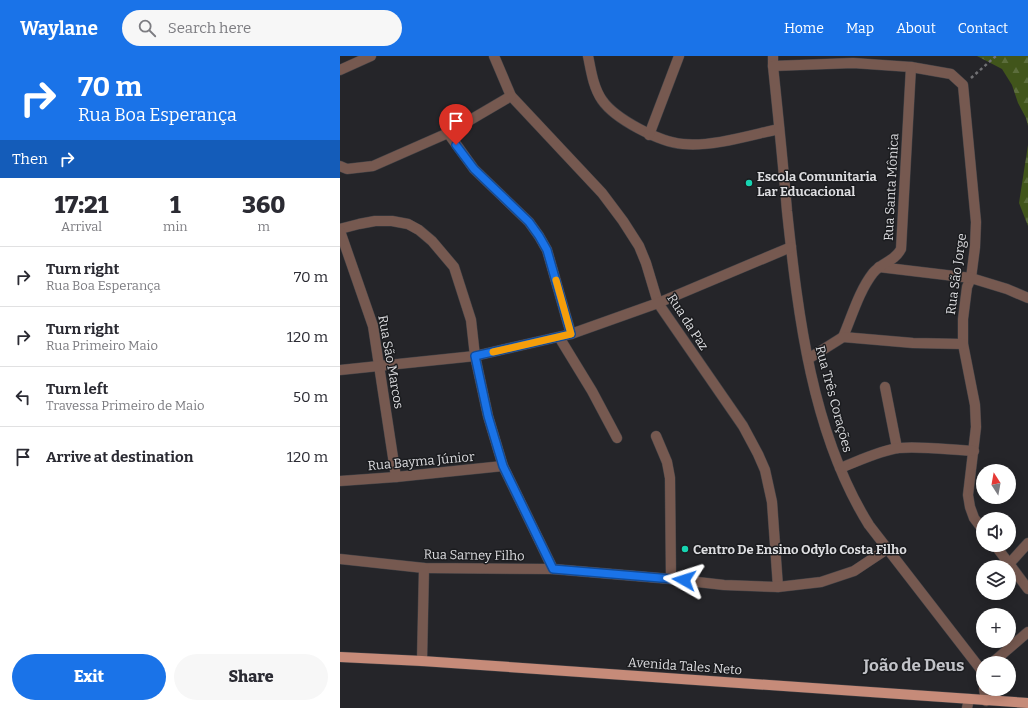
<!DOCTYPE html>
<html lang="en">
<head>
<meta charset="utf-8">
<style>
  body { margin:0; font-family:Bitter,serif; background:#f7f7f7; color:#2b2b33; height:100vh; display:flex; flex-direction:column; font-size:15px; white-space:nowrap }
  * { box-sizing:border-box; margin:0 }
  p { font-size:13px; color:#7c7c81 }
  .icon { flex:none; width:22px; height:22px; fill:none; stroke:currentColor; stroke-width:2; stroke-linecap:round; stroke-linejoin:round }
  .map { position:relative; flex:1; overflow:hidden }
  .sheet { display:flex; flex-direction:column; background:#fff; width:340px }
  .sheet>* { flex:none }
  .guide { background:#1a73e8; color:#fff; overflow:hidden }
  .needle { width:26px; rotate:349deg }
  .fabs { position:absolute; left:636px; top:408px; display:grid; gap:8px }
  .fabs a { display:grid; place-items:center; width:40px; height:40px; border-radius:50%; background:#fff; box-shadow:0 2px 10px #0003; font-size:20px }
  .pin { position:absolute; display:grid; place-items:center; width:34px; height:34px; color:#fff; margin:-41px -17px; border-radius:50% 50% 50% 0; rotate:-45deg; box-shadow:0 0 4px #0007 }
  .pin .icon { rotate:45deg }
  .me { position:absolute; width:44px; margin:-22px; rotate:276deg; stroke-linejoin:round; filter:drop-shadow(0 0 3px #0008) }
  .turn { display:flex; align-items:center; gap:14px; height:84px; padding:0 12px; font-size:18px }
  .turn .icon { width:52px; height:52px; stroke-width:2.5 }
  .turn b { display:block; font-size:28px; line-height:34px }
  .then { display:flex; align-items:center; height:38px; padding:0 12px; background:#0003; gap:8px; font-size:15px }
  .eta { display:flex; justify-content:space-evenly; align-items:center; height:68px; text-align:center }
  .eta b { font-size:24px; font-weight:800; line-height:28px }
  .action { display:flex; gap:8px; margin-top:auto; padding:8px 12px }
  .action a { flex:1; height:46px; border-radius:24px; background:#1a73e8; color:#fff; font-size:16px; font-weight:800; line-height:46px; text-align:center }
  .action a+a { background:#f7f7f7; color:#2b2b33 }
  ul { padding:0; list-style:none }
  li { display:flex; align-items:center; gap:12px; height:60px; padding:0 12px; border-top:1px solid #e1e1e2 }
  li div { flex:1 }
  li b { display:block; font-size:15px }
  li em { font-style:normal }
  header { display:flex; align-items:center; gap:24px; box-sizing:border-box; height:56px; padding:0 20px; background:#1a73e8; color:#fff }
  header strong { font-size:19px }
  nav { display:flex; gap:22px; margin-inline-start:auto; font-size:14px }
  .search { width:280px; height:36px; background:#f7f7f7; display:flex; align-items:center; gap:10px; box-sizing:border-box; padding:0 14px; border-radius:22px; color:#7c7c81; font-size:15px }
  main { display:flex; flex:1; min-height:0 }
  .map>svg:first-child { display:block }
  .forest { fill:url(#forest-firs) }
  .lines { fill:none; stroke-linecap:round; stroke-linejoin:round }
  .minor-casing { stroke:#424246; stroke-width:11 }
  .major-casing { stroke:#424246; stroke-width:11 }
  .path { stroke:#717174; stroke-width:2.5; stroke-dasharray:3 3; stroke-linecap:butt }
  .minor { stroke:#765950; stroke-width:10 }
  .major { stroke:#c68b79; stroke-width:10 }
  .route-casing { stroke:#114b97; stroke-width:10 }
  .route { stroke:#1a73e8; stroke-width:7 }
  .slow { stroke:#f59e0b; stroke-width:7 }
  .poi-dot { fill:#17d5b2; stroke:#1b1c1f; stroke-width:1.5 }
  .labels { text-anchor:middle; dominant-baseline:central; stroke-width:3; stroke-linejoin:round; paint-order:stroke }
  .poi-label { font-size:13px; font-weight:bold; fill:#dddde0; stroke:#1b1c1f; text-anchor:start }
  .street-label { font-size:13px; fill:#dddde0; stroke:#1b1c1f }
  .district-label { font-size:17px; font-weight:bold; fill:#c2c3c8; stroke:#1b1c1f }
</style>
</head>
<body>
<header>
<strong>Waylane</strong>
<div class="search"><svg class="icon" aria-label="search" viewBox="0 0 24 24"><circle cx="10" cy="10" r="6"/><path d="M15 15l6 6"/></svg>Search here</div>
<nav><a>Home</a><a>Map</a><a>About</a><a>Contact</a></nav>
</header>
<main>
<section class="sheet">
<div class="guide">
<div class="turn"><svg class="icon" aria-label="right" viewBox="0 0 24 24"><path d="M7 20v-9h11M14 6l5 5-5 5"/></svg><div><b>70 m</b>Rua Boa Esperança</div></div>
<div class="then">Then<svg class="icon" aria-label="right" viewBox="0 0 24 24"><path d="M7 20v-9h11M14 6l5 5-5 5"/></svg></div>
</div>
<div class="eta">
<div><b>17:21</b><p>Arrival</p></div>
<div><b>1</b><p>min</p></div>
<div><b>360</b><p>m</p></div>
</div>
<ul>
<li><svg class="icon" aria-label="right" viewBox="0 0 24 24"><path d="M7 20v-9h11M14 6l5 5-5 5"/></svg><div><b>Turn right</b><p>Rua Boa Esperança</p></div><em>70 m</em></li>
<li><svg class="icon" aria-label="right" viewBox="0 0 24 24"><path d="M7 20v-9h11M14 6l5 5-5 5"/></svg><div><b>Turn right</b><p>Rua Primeiro Maio</p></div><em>120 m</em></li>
<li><svg class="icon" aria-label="left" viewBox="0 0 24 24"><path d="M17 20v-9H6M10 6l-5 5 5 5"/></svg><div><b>Turn left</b><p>Travessa Primeiro de Maio</p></div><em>50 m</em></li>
<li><svg class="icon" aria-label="arrive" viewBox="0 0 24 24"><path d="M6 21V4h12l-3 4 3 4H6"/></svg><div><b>Arrive at destination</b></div><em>120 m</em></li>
</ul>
<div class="action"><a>Exit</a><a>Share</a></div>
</section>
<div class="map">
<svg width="688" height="652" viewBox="0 0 688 652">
  <defs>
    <pattern id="forest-firs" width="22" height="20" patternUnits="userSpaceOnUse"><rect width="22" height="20" fill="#41551b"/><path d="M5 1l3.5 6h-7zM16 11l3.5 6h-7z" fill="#5c6d3c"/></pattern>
  </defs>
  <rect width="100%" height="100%" fill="#252529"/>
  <g class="forest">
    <path d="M637 0H688V70L686 62 678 47 672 29 662 13Z"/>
    <path d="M688 89V170L679 147Z"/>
  </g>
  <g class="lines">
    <g class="minor-casing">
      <g id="minor">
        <path d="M154 0 171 40 262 137 283 165 299 190 306 207 318 247 403 370 418 398 425 414 432 446 438 531"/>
        <path d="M248 0C251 14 253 31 262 44 275 63 319 86 343 88 372 91 411 79 439 73"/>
        <path d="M433 0V10C438 58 443 106 447 155 458 259 472 378 529 469L642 615 643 625"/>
        <path d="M433 10 513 7 571 11 611 18 623 29 636 166 635 191 631 222 627 231 623 263V288L635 349 636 371 628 439 630 451 634 462 643 474"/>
        <path d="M0 14 31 0"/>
        <path d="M108 77 134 113 189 166 199 180 207 194 231 278"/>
        <path d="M309 79 339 0"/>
        <path d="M0 110 7 113 33 110 108 77 171 40"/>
        <path d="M0 173 19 168 35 165H52L68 168 79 174 92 185 114 211 131 264 135 300 148 360 163 410 213 513"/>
        <path d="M0 175 33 270 56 421"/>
        <path d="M539 211 631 222 667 233 688 242"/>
        <path d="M219 281 252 335 277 382"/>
        <path d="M503 281C512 260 519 235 533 217 542 206 554 206 561 193L571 11"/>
        <path d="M468 303 503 281 573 287 623 288"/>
        <path d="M0 314 135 300 231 278 318 247 451 191"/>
        <path d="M545 331 557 392"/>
        <path d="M316 380 327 406 330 422 331 523"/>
        <path d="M500 412C516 406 541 394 559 392 583 390 609 394 634 395"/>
        <path d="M0 425 56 421 163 410"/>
        <path d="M655 489 688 533"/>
        <path d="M0 503 84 512 213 513 331 523 384 529 438 531 481 526 514 515 547 493"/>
        <path d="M669 508 688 487"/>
        <path d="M82 605 84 512"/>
        <path d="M652 607 688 576"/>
        <path d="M644 633 646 645"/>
        <path d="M627 652 629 643"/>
      </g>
    </g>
    <g class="major-casing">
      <path id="major" d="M0 601 82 605 688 647"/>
    </g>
    <path class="path" d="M631 22 656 0"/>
    <use href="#minor" class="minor"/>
    <use href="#major" class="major"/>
  </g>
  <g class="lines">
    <g class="route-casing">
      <path id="route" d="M116 89 134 113 189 166 199 180 207 194 231 278 135 300 148 360 163 410 213 513 344 524"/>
    </g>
    <use href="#route" class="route"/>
    <path class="slow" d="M153 296 231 278 216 224"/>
  </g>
  <g class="poi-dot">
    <circle cx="409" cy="127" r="4"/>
    <circle cx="345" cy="493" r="4"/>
  </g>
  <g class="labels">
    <g class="poi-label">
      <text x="417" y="120">Escola Comunitaria<tspan x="417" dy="15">Lar Educacional</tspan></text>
      <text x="353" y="493">Centro De Ensino Odylo Costa Filho</text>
    </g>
    <g class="street-label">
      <text transform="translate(551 131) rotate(-87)">Rua Santa Mônica</text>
      <text transform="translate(616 218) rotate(-82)">Rua São Jorge</text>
      <text transform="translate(348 266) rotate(57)">Rua da Paz</text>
      <text transform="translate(51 306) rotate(80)">Rua São Marcos</text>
      <text transform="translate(494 343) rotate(75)">Rua Três Corações</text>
      <text transform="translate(81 405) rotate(-5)">Rua Bayma Júnior</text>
      <text transform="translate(134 499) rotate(1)">Rua Sarney Filho</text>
      <text transform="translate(345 610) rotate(4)">Avenida Tales Neto</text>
    </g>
    <g class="district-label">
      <text x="574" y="609">João de Deus</text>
    </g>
  </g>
</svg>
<div class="fabs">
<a><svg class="needle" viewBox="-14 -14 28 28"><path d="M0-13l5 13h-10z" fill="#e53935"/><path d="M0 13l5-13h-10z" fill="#7c7c81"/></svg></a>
<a><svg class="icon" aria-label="sound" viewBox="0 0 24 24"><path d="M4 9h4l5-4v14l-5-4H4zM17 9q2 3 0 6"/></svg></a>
<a><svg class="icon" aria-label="layers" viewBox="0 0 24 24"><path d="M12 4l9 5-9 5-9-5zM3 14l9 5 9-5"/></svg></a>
<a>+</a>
<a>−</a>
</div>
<div class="pin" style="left:116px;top:89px;background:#d93025"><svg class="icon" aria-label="arrive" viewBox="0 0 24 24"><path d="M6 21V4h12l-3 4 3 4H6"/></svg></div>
<svg class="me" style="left:344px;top:524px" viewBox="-20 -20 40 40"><path d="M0-17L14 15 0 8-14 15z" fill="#1a73e8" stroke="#fff" stroke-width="4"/></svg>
</div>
</main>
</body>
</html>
